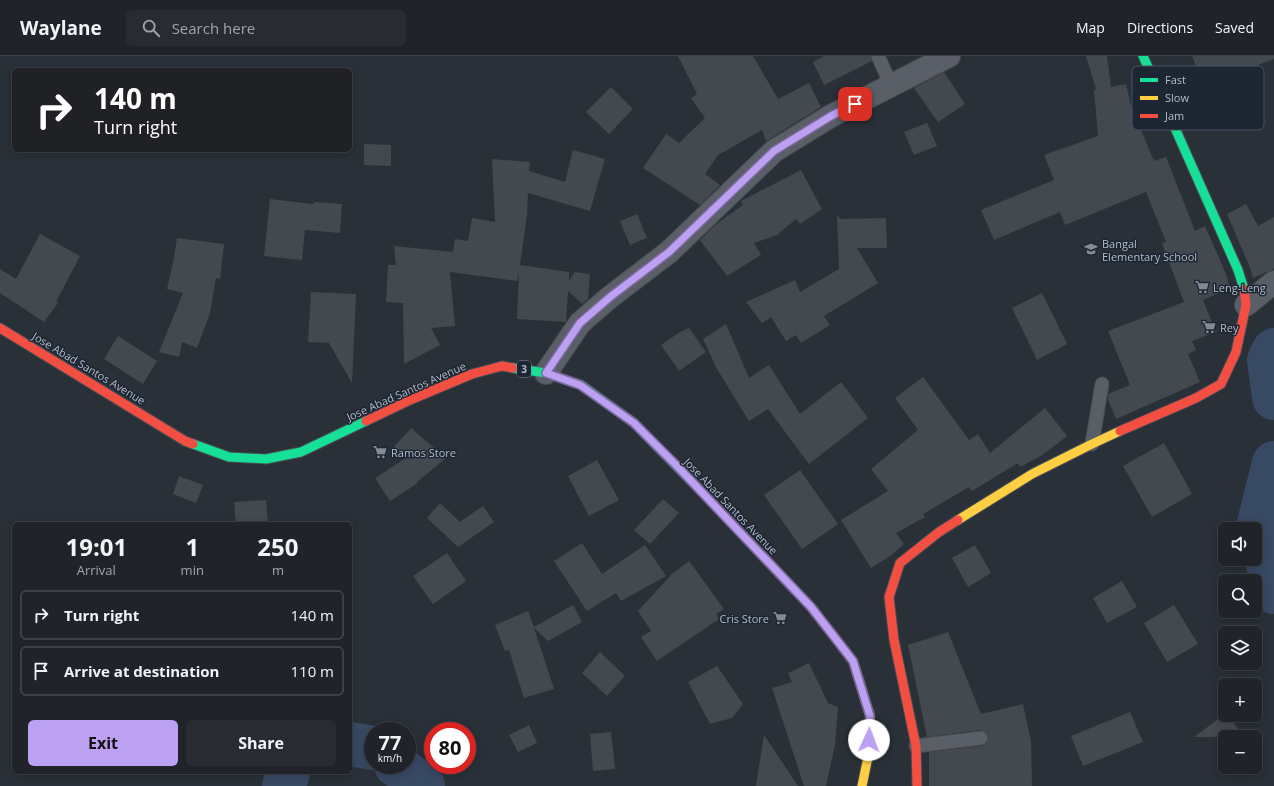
<!DOCTYPE html>
<html lang="en">
<head>
<meta charset="utf-8">
<style>
  body { margin:0; font-family:"Open Sans",sans-serif; background:#282c32; color:#f1f3f6; height:100vh; display:flex; flex-direction:column; font-size:15px; white-space:nowrap }
  * { box-sizing:border-box; margin:0 }
  p { font-size:13px; color:#a2a4a8 }
  .icon { flex:none; width:22px; height:22px; fill:none; stroke:currentColor; stroke-width:2; stroke-linecap:round; stroke-linejoin:round }
  .map { position:relative; flex:1; overflow:hidden }
  .drawer { position:absolute; left:12px; top:466px; width:340px; height:252px; display:flex; flex-direction:column; background:#20242a; border-radius:6px; box-shadow:0 2px 10px #0003,0 0 0 1px #3d4147 }
  .drawer>* { flex:none }
  .top-card { position:absolute; left:12px; top:12px; width:340px; height:84px; border-radius:6px; box-shadow:0 2px 10px #0003,0 0 0 1px #3d4147; background:#202124; color:#fff; overflow:hidden }
  .buttons { position:absolute; left:1218px; top:466px; display:grid; gap:8px }
  .buttons a { display:grid; place-items:center; width:44px; height:44px; border-radius:6px; background:#20242a; box-shadow:0 2px 10px #0003,0 0 0 1px #3d4147; font-size:20px }
  .speed { position:absolute; left:364px; top:666px; display:flex; gap:8px; font-size:20px; font-weight:700; text-align:center }
  .speed>* { display:grid; place-content:center; width:52px; height:52px; border-radius:50%; background:#20242a; box-shadow:0 2px 10px #0003,0 0 0 1px #3d4147; line-height:1 }
  .speed small { font-size:10px; font-weight:400 }
  .speed .limit { border:6px solid #d22; background:#fff; color:#111 }
  .pin { position:absolute; display:grid; place-items:center; width:34px; height:34px; color:#fff; margin:-17px; border-radius:8px; box-shadow:0 2px 6px #0006 }
  .me { position:absolute; width:44px; margin:-22px; rotate:2deg; stroke-linejoin:round; filter:drop-shadow(0 0 3px #0008) }
  .turn { display:flex; align-items:center; gap:14px; height:84px; padding:0 16px; font-size:18px }
  .turn .icon { width:52px; height:52px; stroke-width:2.5 }
  .turn b { display:block; font-size:28px; line-height:34px }
  .eta { display:flex; justify-content:space-evenly; align-items:center; height:68px; text-align:center }
  .eta b { font-size:24px; font-weight:700; line-height:28px }
  .action { display:flex; gap:8px; margin-top:auto; padding:8px 16px }
  .action a { flex:1; height:46px; border-radius:6px; background:#bca0f2; color:#111; font-size:16px; font-weight:700; line-height:46px; text-align:center }
  .action a+a { background:#282c32; color:#f1f3f6 }
  ul { padding:0; list-style:none }
  li { display:flex; align-items:center; gap:12px; height:50px; margin:0 8px 6px; padding:0 8px; border:2px solid #3d4147; border-radius:6px }
  li div { flex:1 }
  li b { display:block; font-size:15px }
  li em { font-style:normal }
  header { display:flex; align-items:center; gap:24px; box-sizing:border-box; height:56px; padding:0 20px; background:#20242a; border-bottom:1px solid #3d4147 }
  header strong { font-size:19px }
  nav { display:flex; gap:22px; margin-inline-start:auto; font-size:14px }
  .search { width:280px; height:36px; background:#282c32; display:flex; align-items:center; gap:10px; box-sizing:border-box; padding:0 14px; border-radius:6px; color:#a2a4a8; font-size:15px }
  .map>svg:first-child { display:block }
  .lines { fill:none; stroke-linecap:round; stroke-linejoin:round }
  .river { stroke:#384963; stroke-width:44 }
  .building { fill:#444950 }
  .lane-casing { stroke:#484c53; stroke-width:15 }
  .street-casing { stroke:#484c53; stroke-width:24 }
  .fast-casing { stroke:#484c53; stroke-width:11 }
  .slow-casing { stroke:#484c53; stroke-width:11 }
  .jam-casing { stroke:#484c53; stroke-width:11 }
  .lane { stroke:#5a5e66; stroke-width:13 }
  .street { stroke:#5a5e66; stroke-width:22 }
  .fast { stroke:#16e098; stroke-width:9 }
  .slow { stroke:#ffcf43; stroke-width:9 }
  .jam { stroke:#f24e42; stroke-width:9 }
  .route-casing { stroke:#7a689d; stroke-width:10 }
  .route { stroke:#bca0f2; stroke-width:7 }
  .labels { text-anchor:middle; dominant-baseline:central; stroke-width:3; stroke-linejoin:round; paint-order:stroke }
  .shield { fill:#1d2633; stroke:#878f9c; stroke-width:1 }
  .shield-label { font-size:10px; font-weight:bold; fill:#b4bcc9 }
  .poi-label { font-size:11px; fill:#b4bcc9; stroke:#1d2633; text-anchor:start }
  .street-label { font-size:11px; fill:#b4bcc9; stroke:#1d2633 }
  .key { fill:#1d2633; stroke:#4a5360; stroke-width:1 }
  .key-label { font-size:11px; fill:#b4bcc9 }
</style>
</head>
<body>
<header>
<strong>Waylane</strong>
<div class="search"><svg class="icon" aria-label="search" viewBox="0 0 24 24"><circle cx="10" cy="10" r="6"/><path d="M15 15l6 6"/></svg>Search here</div>
<nav><a>Map</a><a>Directions</a><a>Saved</a></nav>
</header>
<div class="map">
<svg width="1274" height="730" viewBox="0 0 1274 730">
  <rect width="100%" height="100%" fill="#2a3038"/>
  <g class="lines">
    <g class="river">
      <path d="M1274 294 1269 304 1274 342"/>
      <path d="M1274 407 1259 467 1274 536"/>
      <path d="M350 688 373 692"/>
      <path d="M396 709 423 730"/>
      <path d="M284 730 288 716"/>
    </g>
  </g>
  <g class="building">
    <path d="M678 0H753L778 43 809 27 821 51 766 85 762 74 718 99 705 118 720 129 700 149 643 112 666 78 679 87 705 62 691 42 697 38Z"/>
    <path d="M824 0H870L872 5 824 29 813 6Z"/>
    <path d="M1086 0H1107L1111 31 1126 28 1131 50 1154 105 1166 101 1195 175 1205 170 1226 218 1230 232 1203 244 1216 276 1192 285 1196 294 1188 298 1200 326 1116 363 1108 344V338L1130 329 1108 275 1184 246 1162 187 1166 186 1146 136 1065 169 1060 156 994 184 981 154 1054 124 1044 99 1098 80 1094 34 1096 33Z"/>
    <path d="M1192 0H1274V3L1204 30Z"/>
    <path d="M944 16 965 48 938 66 914 32Z"/>
    <path d="M611 31 633 53 609 78 586 56Z"/>
    <path d="M927 67 937 90 914 99 904 76Z"/>
    <path d="M364 88 391 89V110L364 109Z"/>
    <path d="M573 94 605 103 590 155 528 137 527 159 520 209 569 216V225L575 216 590 218 588 243 582 248 568 235 566 266 517 263 519 216 517 225 450 216 455 270 431 272 440 289 404 308 403 247 386 246 388 209H396L394 190 453 196 455 183 468 185 472 162 495 166 492 103 530 106 529 115 565 126Z"/>
    <path d="M801 114 822 153 800 168 796 163 777 179 754 187 761 199 727 220 700 184 715 169 743 149 741 145Z"/>
    <path d="M270 143 313 148 314 146 342 148 340 177 305 174 302 204 264 200Z"/>
    <path d="M1246 148 1258 170 1274 161V213L1253 222 1249 209 1227 158Z"/>
    <path d="M637 158 647 182 630 189 620 165Z"/>
    <path d="M837 159 840 163 886 162 887 192H857L878 227 824 260 830 269 801 287 796 279 786 285 771 261 762 267 746 246 795 224 800 236 839 213Z"/>
    <path d="M40 178 80 200 56 246 58 247 44 266 0 237V213L16 223Z"/>
    <path d="M177 182 224 188 220 223 216 222 210 257 197 292 182 286 179 301 159 296 183 237 167 233 174 202Z"/>
    <path d="M311 236 356 238 352 327 329 287 308 286Z"/>
    <path d="M1042 237 1067 288 1037 304 1012 252Z"/>
    <path d="M726 268 749 322 769 309 800 358 841 326 868 362 809 408 768 353 749 365 717 313 703 283Z"/>
    <path d="M689 272 706 296 679 315 661 289 680 276Z"/>
    <path d="M118 280 157 305 143 328 104 303Z"/>
    <path d="M923 321 969 384 978 378 990 397 1045 352 1067 380 1044 398 1020 411 1018 407 972 435 969 431 923 458 925 461 896 477 904 488 890 500 871 512 841 464 888 435 871 413 918 374 895 342Z"/>
    <path d="M411 372 446 402 417 426 418 427 390 445 375 422 406 402 394 391Z"/>
    <path d="M1164 387 1192 438 1152 461 1123 410Z"/>
    <path d="M597 404 619 444 589 460 568 420Z"/>
    <path d="M800 414 838 468 802 493 764 439Z"/>
    <path d="M179 420 203 429 196 447 173 438Z"/>
    <path d="M663 443 679 457 650 488 634 474Z"/>
    <path d="M266 444 268 468H236L234 446Z"/>
    <path d="M440 447 460 466 483 450 494 466 458 491 427 462Z"/>
    <path d="M582 487 602 518 645 489 666 520 621 545 616 537 587 555 554 505Z"/>
    <path d="M975 489 991 517 968 531 952 502Z"/>
    <path d="M447 497 466 525 433 548 413 520Z"/>
    <path d="M689 505 724 553 716 558 719 563 657 605 641 581 651 575 638 555 672 518Z"/>
    <path d="M1122 525 1137 551 1107 567 1093 542Z"/>
    <path d="M573 549 582 566 548 585 534 572 554 633 524 642 509 594 505 595 495 569 528 555 534 571Z"/>
    <path d="M1174 549 1198 588 1167 606 1144 567Z"/>
    <path d="M948 576 981 658 1023 648 1031 685 1032 730H929V696L982 690 986 688 989 681 987 677 980 674 927 681 908 589Z"/>
    <path d="M600 596 625 620 607 640 582 617Z"/>
    <path d="M809 607 828 647 838 651 835 689 826 730H804L772 632 792 626 788 617Z"/>
    <path d="M717 610 743 648 732 662 710 668 688 626Z"/>
    <path d="M1130 656 1143 686 1083 710 1071 680Z"/>
    <path d="M1225 658 1228 659 1244 681H1194Z"/>
    <path d="M529 669 537 687 518 696 509 679Z"/>
    <path d="M611 676 615 713 593 715 590 678Z"/>
    <path d="M764 679 798 730H756Z"/>
  </g>
  <g class="lines">
    <g class="lane-casing">
      <g id="lane">
        <path d="M878 0 891 29"/>
        <path d="M1092 388 1102 328"/>
        <path d="M916 690 981 682"/>
      </g>
    </g>
    <g class="street-casing">
      <g id="street">
        <path d="M1246 249 1274 226"/>
        <path d="M546 317 580 267 610 241 669 196 774 95 831 60 949 0"/>
      </g>
    </g>
    <g class="fast-casing">
      <g id="fast">
        <path d="M1143 0 1238 214 1244 233"/>
        <path d="M513 312 546 317 581 329 634 367 700 434"/>
        <path d="M193 388 229 401 266 403 301 396 366 365"/>
      </g>
    </g>
    <g class="slow-casing">
      <g id="slow">
        <path d="M958 464 1032 418 1092 388 1120 375"/>
        <path d="M859 624 870 660 869 696 862 730"/>
      </g>
    </g>
    <g class="jam-casing">
      <g id="jam">
        <path d="M0 272 185 385 193 388"/>
        <path d="M366 365 410 344 472 318 502 310 513 312"/>
        <path d="M1120 375 1196 342 1221 328 1236 296 1246 249 1244 233"/>
        <path d="M700 434 811 551 853 605 859 624"/>
        <path d="M917 730 916 690 894 584 889 541 900 507 939 476 958 464"/>
      </g>
    </g>
    <use href="#lane" class="lane"/>
    <use href="#street" class="street"/>
    <use href="#fast" class="fast"/>
    <use href="#slow" class="slow"/>
    <use href="#jam" class="jam"/>
  </g>
  <g class="lines">
    <g class="route-casing">
      <path id="route" d="M855 48 831 60 774 95 669 196 610 241 580 267 546 317 580 329 634 367 677 410 811 551 853 605 870 660 869 684"/>
    </g>
    <use href="#route" class="route"/>
  </g>
  <defs>
    <g id="school-bare" transform="scale(1.08)"><path d="M0-5L7-2L0 1L-7-2ZM-4 1L0 2.5L4 1V4Q0 6-4 4Z" fill="#848b96" stroke="#1d2633" stroke-width="2.5" paint-order="stroke"/></g>
    <g id="supermarket-bare" transform="scale(1.08)"><path d="M-6-5.5h2.5l.6 2H6L4.5 2H-2.5L-4.4-4H-6ZM-1.5 3.2a1.3 1.3 0 1 0 .1 0ZM3 3.2a1.3 1.3 0 1 0 .1 0Z" fill="#848b96" stroke="#1d2633" stroke-width="2.5" paint-order="stroke"/></g>
  </defs>
  <g fill-rule="evenodd">
    <use href="#school-bare" x="1091" y="193"/>
    <use href="#supermarket-bare" x="1202" y="231"/>
    <use href="#supermarket-bare" x="1209" y="271"/>
    <use href="#supermarket-bare" x="380" y="396"/>
    <use href="#supermarket-bare" x="780" y="562"/>
  </g>
  <g class="labels">
    <rect class="shield" x="517" y="305" width="14" height="16" rx="3"/>
    <g class="shield-label">
      <text x="524" y="313">3</text>
    </g>
    <g class="poi-label">
      <text x="1102" y="187">Bangal<tspan x="1102" dy="13">Elementary School</tspan></text>
      <text x="1213" y="231">Leng-Leng</text>
      <text x="1220" y="271">Rey</text>
      <text x="391" y="396">Ramos Store</text>
      <text x="769" y="562" text-anchor="end">Cris Store</text>
    </g>
    <g class="street-label">
      <text transform="translate(89 312) rotate(31)">Jose Abad Santos Avenue</text>
      <text transform="translate(406 335) rotate(-24)">Jose Abad Santos Avenue</text>
      <text transform="translate(731 450) rotate(46)">Jose Abad Santos Avenue</text>
    </g>
  </g>
  <rect x="1132" y="10" width="132" height="64" rx="6" class="key"/>
  <rect x="1140" y="22" width="18" height="4" fill="#16e098"/>
  <rect x="1140" y="40" width="18" height="4" fill="#ffcf43"/>
  <rect x="1140" y="58" width="18" height="4" fill="#f24e42"/>
  <g class="key-label">
    <text x="1165" y="28">Fast</text>
    <text x="1165" y="46">Slow</text>
    <text x="1165" y="64">Jam</text>
  </g>
</svg>
<div class="buttons">
<a><svg class="icon" aria-label="sound" viewBox="0 0 24 24"><path d="M4 9h4l5-4v14l-5-4H4zM17 9q2 3 0 6"/></svg></a>
<a><svg class="icon" aria-label="search" viewBox="0 0 24 24"><circle cx="10" cy="10" r="6"/><path d="M15 15l6 6"/></svg></a>
<a><svg class="icon" aria-label="layers" viewBox="0 0 24 24"><path d="M12 4l9 5-9 5-9-5zM3 14l9 5 9-5"/></svg></a>
<a>+</a>
<a>−</a>
</div>
<div class="speed"><div>77<small>km/h</small></div><div class="limit">80</div></div>
<div class="pin" style="left:855px;top:48px;background:#d93025"><svg class="icon" aria-label="arrive" viewBox="0 0 24 24"><path d="M6 21V4h12l-3 4 3 4H6"/></svg></div>
<svg class="me" style="left:869px;top:684px" viewBox="-20 -20 40 40"><circle r="19" fill="#fff"/><path d="M0-13L10 11 0 6-10 11z" fill="#bca0f2"/></svg>
<div class="top-card">
<div class="turn"><svg class="icon" aria-label="right" viewBox="0 0 24 24"><path d="M7 20v-9h11M14 6l5 5-5 5"/></svg><div><b>140 m</b>Turn right</div></div>
</div>
<section class="drawer">
<div class="eta">
<div><b>19:01</b><p>Arrival</p></div>
<div><b>1</b><p>min</p></div>
<div><b>250</b><p>m</p></div>
</div>
<ul>
<li><svg class="icon" aria-label="right" viewBox="0 0 24 24"><path d="M7 20v-9h11M14 6l5 5-5 5"/></svg><div><b>Turn right</b></div><em>140 m</em></li>
<li><svg class="icon" aria-label="arrive" viewBox="0 0 24 24"><path d="M6 21V4h12l-3 4 3 4H6"/></svg><div><b>Arrive at destination</b></div><em>110 m</em></li>
</ul>
<div class="action"><a>Exit</a><a>Share</a></div>
</section>
</div>
</body>
</html>
